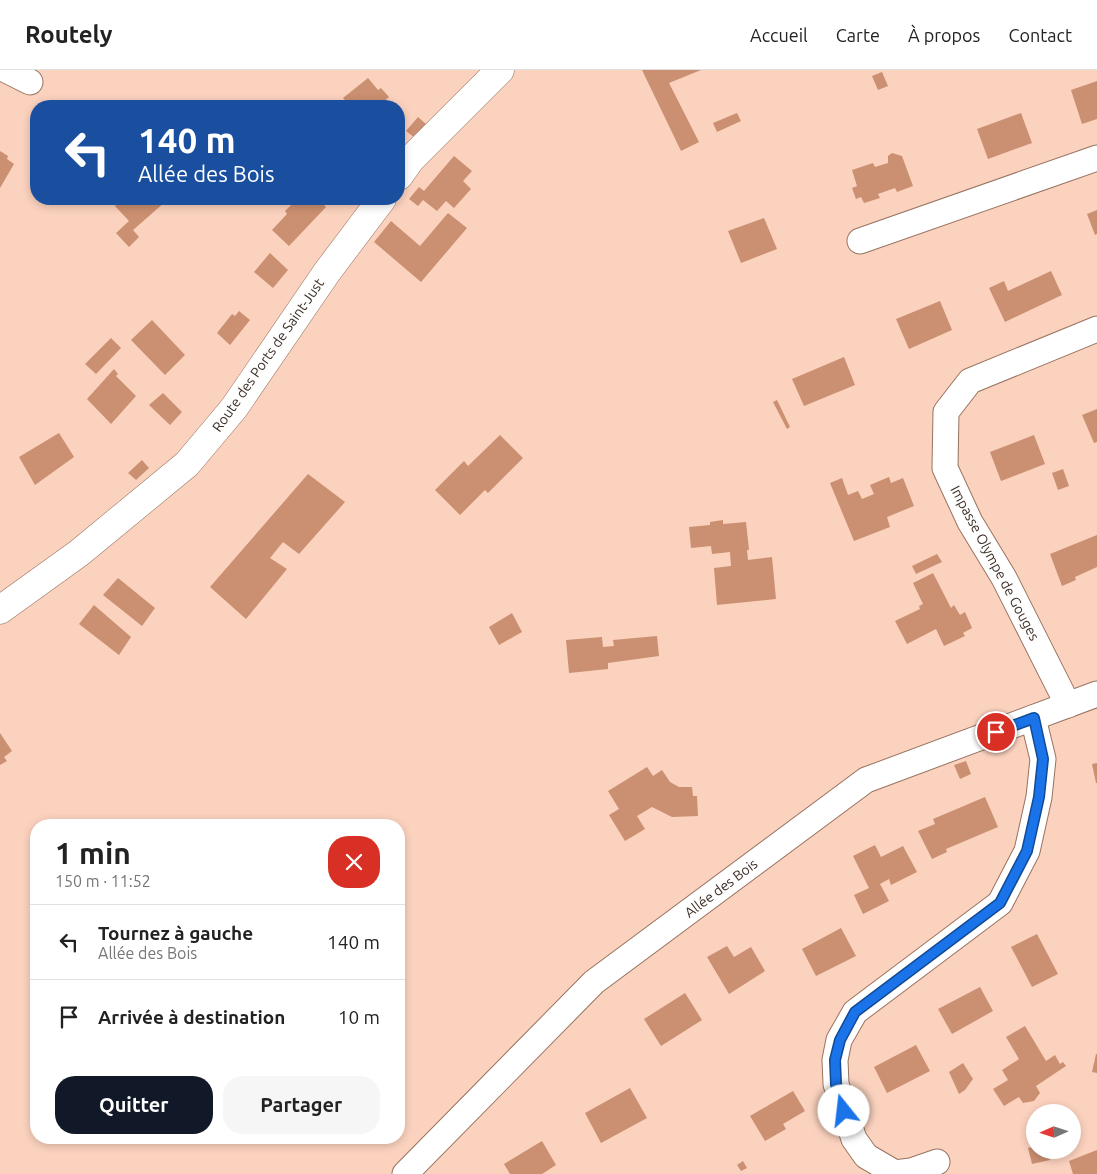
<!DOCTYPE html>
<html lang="fr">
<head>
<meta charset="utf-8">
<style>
  body { margin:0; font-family:Ubuntu,sans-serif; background:#f6f6f6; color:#222; height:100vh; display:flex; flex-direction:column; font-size:19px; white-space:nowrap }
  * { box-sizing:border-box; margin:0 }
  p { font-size:16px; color:#767676 }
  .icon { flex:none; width:28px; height:28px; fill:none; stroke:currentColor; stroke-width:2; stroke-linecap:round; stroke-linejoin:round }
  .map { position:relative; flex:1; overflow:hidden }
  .details { position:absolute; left:30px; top:749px; width:375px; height:325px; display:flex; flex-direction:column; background:#fff; border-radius:20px; box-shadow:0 2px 8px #0003 }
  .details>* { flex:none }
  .guide { position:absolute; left:30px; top:30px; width:375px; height:105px; border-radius:20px; box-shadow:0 2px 8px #0003; background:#1a4fa0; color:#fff; overflow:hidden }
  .needle { width:32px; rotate:267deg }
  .buttons { position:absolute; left:1026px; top:1034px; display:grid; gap:10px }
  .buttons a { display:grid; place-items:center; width:55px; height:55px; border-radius:50%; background:#fff; box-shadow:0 2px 8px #0003; font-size:25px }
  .pin { position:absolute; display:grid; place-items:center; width:42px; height:42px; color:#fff; margin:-21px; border:2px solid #fff; border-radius:50%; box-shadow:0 1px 5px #0007 }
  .me { position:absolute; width:55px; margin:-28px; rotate:344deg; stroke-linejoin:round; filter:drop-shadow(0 0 4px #0008) }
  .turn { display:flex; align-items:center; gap:18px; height:105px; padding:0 25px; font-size:22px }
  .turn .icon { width:65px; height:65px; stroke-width:2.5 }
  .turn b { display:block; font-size:35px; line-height:42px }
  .round { display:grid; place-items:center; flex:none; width:52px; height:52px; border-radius:20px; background:#f6f6f6 }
  .headline { display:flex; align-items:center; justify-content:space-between; height:85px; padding:0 25px }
  h1 { font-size:30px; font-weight:600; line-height:38px }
  .action { display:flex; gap:10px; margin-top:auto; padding:10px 25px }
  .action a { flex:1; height:58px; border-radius:20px; background:#111827; color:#fff; font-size:20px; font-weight:600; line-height:58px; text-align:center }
  .action a+a { background:#f6f6f6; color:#222 }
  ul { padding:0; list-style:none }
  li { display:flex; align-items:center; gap:15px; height:75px; padding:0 25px; border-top:1px solid #e0e0e0 }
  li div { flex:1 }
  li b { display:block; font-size:19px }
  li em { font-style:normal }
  header { display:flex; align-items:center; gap:30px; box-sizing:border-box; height:70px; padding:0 25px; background:#fff; border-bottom:1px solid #e0e0e0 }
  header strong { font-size:24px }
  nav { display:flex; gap:28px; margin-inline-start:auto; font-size:18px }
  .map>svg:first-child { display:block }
  .building { fill:#cb8f71 }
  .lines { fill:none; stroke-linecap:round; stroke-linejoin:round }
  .minor-casing { stroke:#987361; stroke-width:27 }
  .major-casing { stroke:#987361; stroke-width:29 }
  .minor { stroke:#fff; stroke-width:25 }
  .major { stroke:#fff; stroke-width:28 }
  .route-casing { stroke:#114b97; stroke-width:12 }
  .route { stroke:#1a73e8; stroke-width:9 }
  .labels { text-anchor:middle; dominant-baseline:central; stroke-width:4; stroke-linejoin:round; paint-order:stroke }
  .street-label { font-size:14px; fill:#3c2d25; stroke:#fdfdfd }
</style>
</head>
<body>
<header>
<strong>Routely</strong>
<nav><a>Accueil</a><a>Carte</a><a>À propos</a><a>Contact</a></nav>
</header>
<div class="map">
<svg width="1097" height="1104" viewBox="0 0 1097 1104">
  <rect width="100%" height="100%" fill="#fbd2be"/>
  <g class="building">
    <path d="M642 0H701L669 13 699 72 681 81Z"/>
    <path d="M882 2 888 16 878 20 872 6Z"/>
    <path d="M368 8 378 20 381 18 389 27 379 36H350L343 28Z"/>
    <path d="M1097 11V49L1082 54 1071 20Z"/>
    <path d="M737 43 741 51 717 62 713 53Z"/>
    <path d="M1021 43 1032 73 988 89 977 59Z"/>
    <path d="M418 47 426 54 415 68 406 61Z"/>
    <path d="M36 48V61L32 58Z"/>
    <path d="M0 81 8 86 7 89 14 94 0 118Z"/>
    <path d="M892 83 902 86 913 116 897 122 895 118 878 124 880 128 864 133 861 127 856 129 852 118 857 116 852 100 873 93 875 97 888 93V86Z"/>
    <path d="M454 86 472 101 463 111 471 119 454 138 446 131 437 141 423 130 418 136 409 129 419 117 424 121Z"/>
    <path d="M123 129H162L165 132 133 160 139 167 129 177 116 163 129 151 115 136Z"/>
    <path d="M292 129H318L326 137 289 176 272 160 287 144 285 141 292 134 289 131Z"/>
    <path d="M1097 140V164L1095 165 1087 144Z"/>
    <path d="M448 143 467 158 421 212 374 172 391 151 420 176Z"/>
    <path d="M764 148 777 179 741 193 728 161Z"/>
    <path d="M270 183 288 200 273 218 254 202Z"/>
    <path d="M1051 201 1062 225 1005 252 989 218 1004 211 1008 221Z"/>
    <path d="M940 231 952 260 909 279 896 249Z"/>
    <path d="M239 241 250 250 230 275 217 263 232 244 235 246Z"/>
    <path d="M152 250 185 285 165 305 131 270Z"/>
    <path d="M111 268 121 278 96 304 85 294Z"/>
    <path d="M844 287 855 315 804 336 792 309Z"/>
    <path d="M114 299 118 304 116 306 136 326 111 354 87 329Z"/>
    <path d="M163 323 182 342 170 355 149 335Z"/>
    <path d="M777 330 790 357 787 359 773 332Z"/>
    <path d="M1097 339V372L1094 373 1082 345Z"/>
    <path d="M59 363 74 387 35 415 19 387Z"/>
    <path d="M500 365 523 388 488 423 485 420 460 445 435 420 464 391 468 396Z"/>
    <path d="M1034 365 1045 394 1001 411 990 382Z"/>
    <path d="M142 390 149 398 136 410 128 403Z"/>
    <path d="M1063 399 1069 416 1058 420 1052 403Z"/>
    <path d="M308 404 345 432 299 484 283 472 270 488 287 499 246 549 210 517Z"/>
    <path d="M889 407 891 413 903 408 914 436 887 447 890 457 854 471 830 413 842 408 848 425 858 421 862 429 874 424 870 415Z"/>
    <path d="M723 450V454L746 452 749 480H747L748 490 772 487 776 529 717 535 714 498 731 496 730 482 712 484 711 476 691 478 689 457 710 455V452Z"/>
    <path d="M1097 465V497L1075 507 1076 510 1062 516 1050 484Z"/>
    <path d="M937 484 942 492 916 504 912 496Z"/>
    <path d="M933 503 951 538 954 535 960 545 965 542 972 558 963 563 965 566 944 576 936 559 907 574 895 551 920 539 919 536 923 534 913 513Z"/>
    <path d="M118 508 155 538 142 556 103 525Z"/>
    <path d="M94 535 131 567 119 585 79 554Z"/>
    <path d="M512 543 522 562 499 575 489 557Z"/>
    <path d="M657 566 659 586 608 593V599L569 603 566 570 602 567 603 577 614 576 613 570Z"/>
    <path d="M0 663 12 681 4 687 7 691 0 695Z"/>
    <path d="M966 691 971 704 960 709 954 695Z"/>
    <path d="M1097 693V713H1096L1092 694Z"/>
    <path d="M647 697 653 706 662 700 670 712 679 717H692L693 726H697L698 746 672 747 652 737 637 746 645 759 625 771 609 745 619 739 608 721Z"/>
    <path d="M985 727 998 757 946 779 947 782 932 789 918 761 935 754 933 749Z"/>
    <path d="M875 775 881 787 903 776 917 802 891 815 889 809 880 814 889 831 863 844 854 825 869 818 853 786Z"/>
    <path d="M841 858 856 886 816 906 802 879Z"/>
    <path d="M1037 864 1058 904 1032 917 1011 877Z"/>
    <path d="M727 876 734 887 751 877 765 901 729 924 707 887Z"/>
    <path d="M980 917 993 941 952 964 938 939Z"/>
    <path d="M685 923 702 950 661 976 644 949Z"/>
    <path d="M1025 956 1046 991 1055 985 1060 994 1063 992 1066 996 1036 1016 1040 1023 1034 1031 1023 1033 1019 1027 1004 1036 993 1019 1008 1010 1002 1000 1019 989 1006 967Z"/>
    <path d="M916 975 930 1001 887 1023 874 997Z"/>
    <path d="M1096 984H1097V1003L1092 1002Z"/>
    <path d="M963 993 973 1009 965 1020 959 1024 949 1002Z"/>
    <path d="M630 1018 647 1048 601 1073 585 1043Z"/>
    <path d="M793 1021 805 1041 783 1054 786 1059 765 1071 750 1046Z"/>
    <path d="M542 1071 556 1095 542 1104H510L504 1094Z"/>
    <path d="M1035 1076V1080H1047L1050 1090 1032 1094 1028 1078Z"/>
    <path d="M1097 1080V1104H1073L1069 1091Z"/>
    <path d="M743 1091 747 1098 741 1101 737 1095Z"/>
  </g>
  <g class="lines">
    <g class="minor-casing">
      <g id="minor">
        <path d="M6 0 30 12"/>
        <path d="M860 171 1097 88"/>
        <path d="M1068 635 1004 508 970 452 945 398 946 342 970 311 1097 259"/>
        <path d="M937 1092 911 1101 895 1103 866 1086 854 1069 836 1014 835 990 839 970 855 942 1000 833 1027 781 1039 727 1043 689 1033 648"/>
        <path d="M405 1104 594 912 866 710 1097 624"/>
      </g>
    </g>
    <g class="major-casing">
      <g id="major">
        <path d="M399 106 411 89 500 0"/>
        <path d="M0 540 79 483 187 394 234 338 327 202 382 129"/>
      </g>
    </g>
    <use href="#minor" class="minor"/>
    <use href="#major" class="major"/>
  </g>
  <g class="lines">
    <g class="route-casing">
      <path id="route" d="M844 1041 836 1014 835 990 840 970 855 942 1000 833 1027 781 1039 727 1043 689 1034 648 996 662"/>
    </g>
    <use href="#route" class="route"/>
  </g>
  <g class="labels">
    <g class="street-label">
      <text transform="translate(268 285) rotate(-55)">Route des Ports de Saint-Just</text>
      <text transform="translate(995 493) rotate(62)">Impasse Olympe de Gouges</text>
      <text transform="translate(721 818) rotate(-37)">Allée des Bois</text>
    </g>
  </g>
</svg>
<div class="buttons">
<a><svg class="needle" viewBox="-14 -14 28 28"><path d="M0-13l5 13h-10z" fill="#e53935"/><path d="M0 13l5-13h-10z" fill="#767676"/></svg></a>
</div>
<div class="pin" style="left:996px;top:662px;background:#d93025"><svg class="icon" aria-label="arrive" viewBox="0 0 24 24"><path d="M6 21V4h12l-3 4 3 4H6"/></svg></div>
<svg class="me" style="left:844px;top:1041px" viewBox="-20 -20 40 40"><circle r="19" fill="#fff"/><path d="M0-13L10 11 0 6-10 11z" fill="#1a73e8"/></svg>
<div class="guide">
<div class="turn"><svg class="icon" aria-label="left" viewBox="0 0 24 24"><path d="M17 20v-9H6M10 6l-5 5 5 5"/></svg><div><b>140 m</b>Allée des Bois</div></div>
</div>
<section class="details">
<div class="headline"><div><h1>1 min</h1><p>150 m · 11:52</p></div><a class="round" style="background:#d93025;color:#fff"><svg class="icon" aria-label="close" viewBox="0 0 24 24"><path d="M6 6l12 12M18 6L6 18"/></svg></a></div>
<ul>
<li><svg class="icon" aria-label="left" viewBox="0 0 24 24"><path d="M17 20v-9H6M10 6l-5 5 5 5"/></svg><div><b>Tournez à gauche</b><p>Allée des Bois</p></div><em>140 m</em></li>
<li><svg class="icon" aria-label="arrive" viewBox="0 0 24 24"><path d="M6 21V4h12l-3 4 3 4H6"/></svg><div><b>Arrivée à destination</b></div><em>10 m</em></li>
</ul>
<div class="action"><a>Quitter</a><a>Partager</a></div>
</section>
</div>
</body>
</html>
